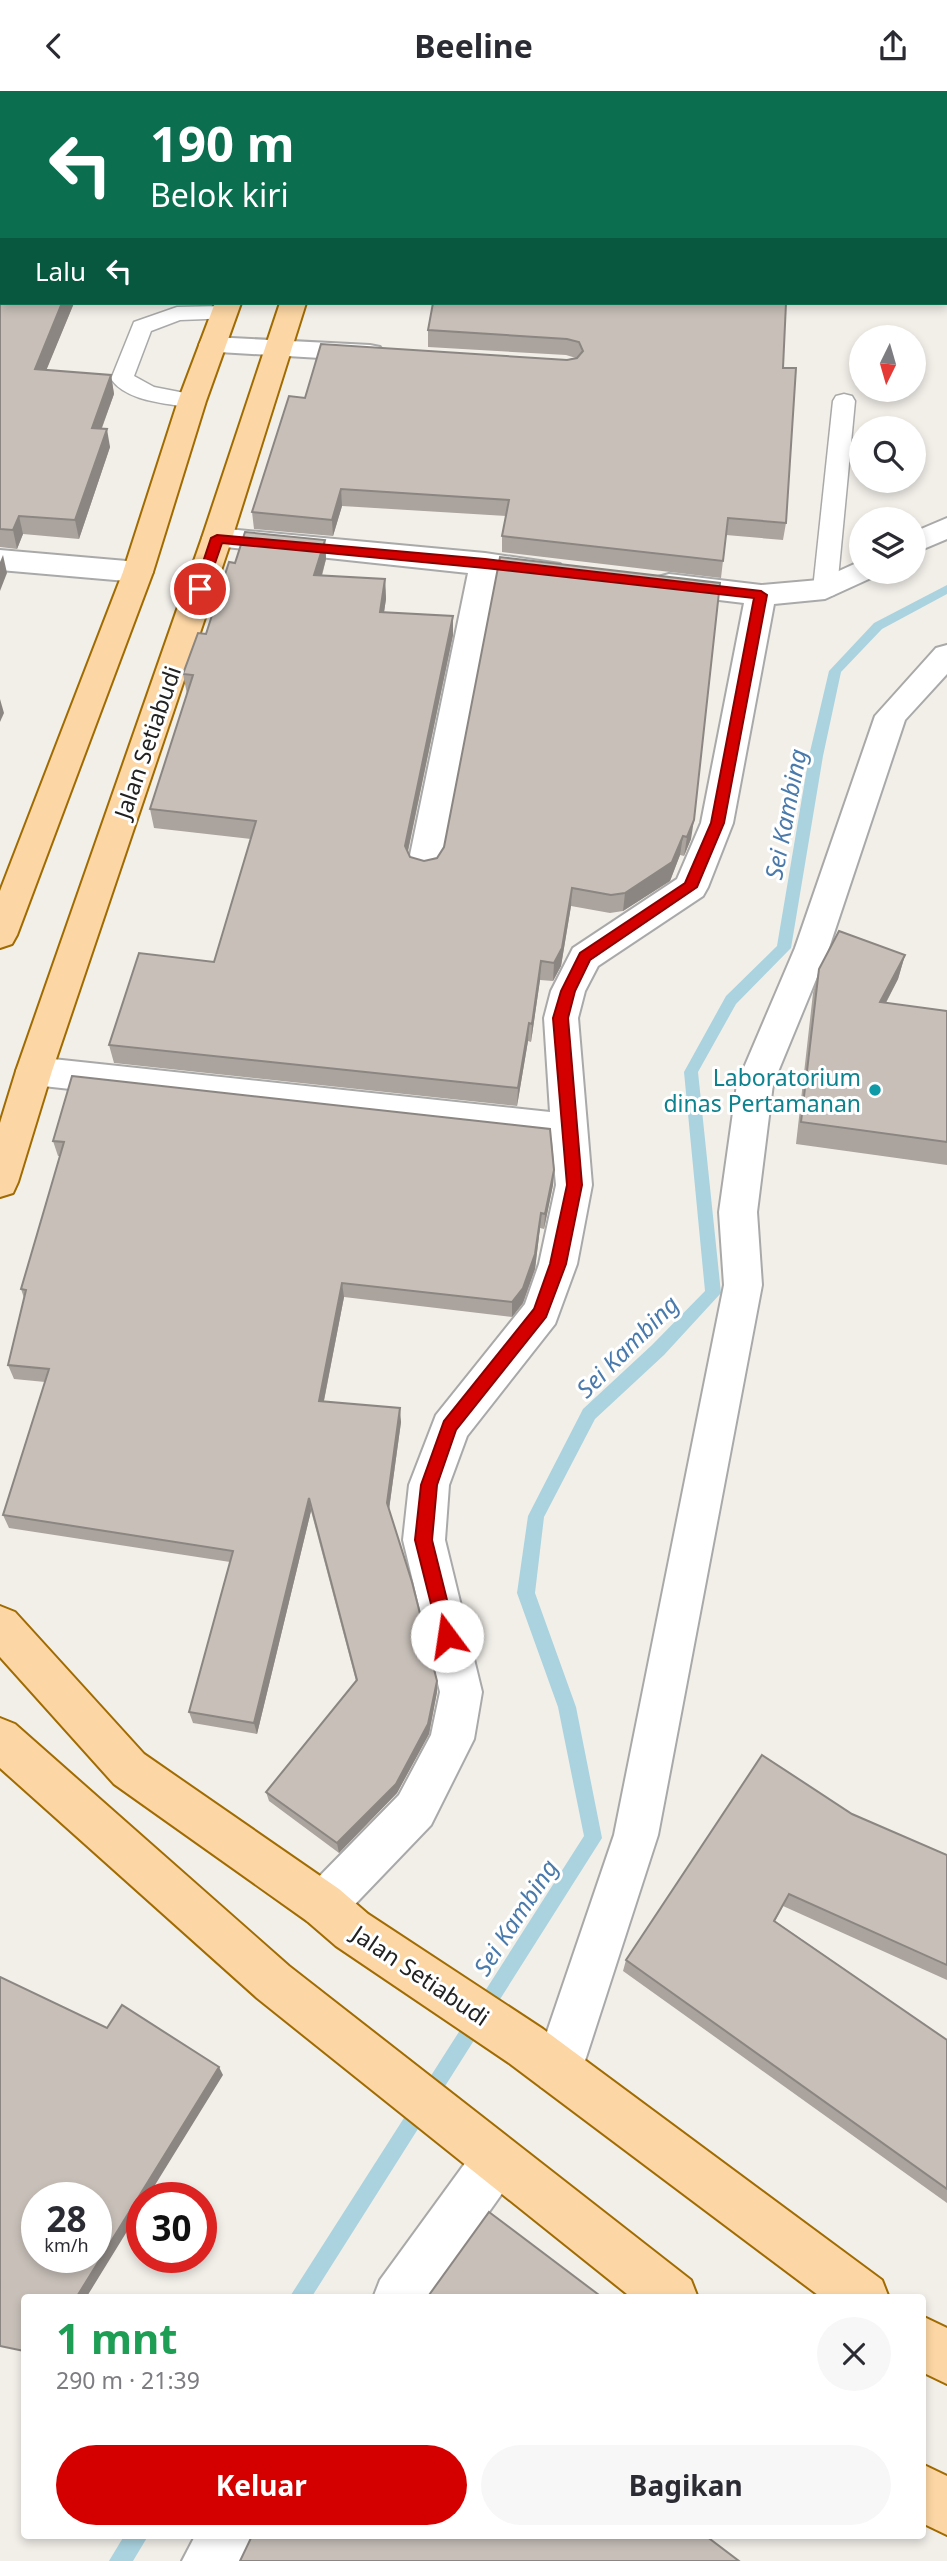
<!DOCTYPE html>
<html lang="id">
<head>
<meta charset="utf-8">
<style>
  body { margin:0; font-family:"Noto Sans",sans-serif; background:#f7f7f7; color:#2b2b33; height:100vh; display:flex; flex-direction:column; font-size:26px; white-space:nowrap }
  * { box-sizing:border-box; margin:0 }
  p { font-size:23px; color:#7c7c81 }
  .icon { flex:none; width:38px; height:38px; fill:none; stroke:currentColor; stroke-width:2; stroke-linecap:round; stroke-linejoin:round }
  .map { position:relative; flex:1; overflow:hidden }
  .side { position:absolute; left:21px; top:2203px; width:905px; height:245px; display:flex; flex-direction:column; background:#fff; border-radius:7px; box-shadow:0 4px 10px #0003 }
  .side>* { flex:none }
  .banner { position:absolute; left:0px; top:0px; width:948px; height:214px; box-shadow:0 4px 10px #0003; background:#0b6e4f; color:#fff; overflow:hidden }
  .needle { width:46px; rotate:185deg }
  .fabs { position:absolute; left:849px; top:234px; display:grid; gap:14px }
  .fabs a { display:grid; place-items:center; width:77px; height:77px; border-radius:50%; background:#fff; box-shadow:0 4px 10px #0003; font-size:35px }
  .speed { position:absolute; left:21px; top:2091px; display:flex; gap:14px; font-size:35px; font-weight:700; text-align:center }
  .speed>* { display:grid; place-content:center; width:91px; height:91px; border-radius:50%; background:#fff; box-shadow:0 4px 10px #0003; line-height:1 }
  .speed small { font-size:18px; font-weight:400 }
  .speed .limit { border:10px solid #d22; background:#fff; color:#111 }
  .pin { position:absolute; display:grid; place-items:center; width:60px; height:60px; color:#fff; margin:-30px; border:4px solid #fff; border-radius:50%; box-shadow:0 2px 7px #0007 }
  .me { position:absolute; width:77px; margin:-38px; rotate:346deg; stroke-linejoin:round; filter:drop-shadow(0 0 5px #0008) }
  .turn { display:flex; align-items:center; gap:24px; height:147px; padding:0 35px; font-size:32px }
  .turn .icon { width:91px; height:91px; stroke-width:2.5 }
  .turn b { display:block; font-size:49px; line-height:60px }
  .then { display:flex; align-items:center; height:66px; padding:0 35px; background:#0003; gap:14px; font-size:26px }
  .round { display:grid; place-items:center; flex:none; width:74px; height:74px; border-radius:37px; background:#f7f7f7 }
  .headline { display:flex; align-items:center; justify-content:space-between; height:119px; padding:0 35px }
  h1 { font-size:42px; font-weight:700; line-height:52px; color:#1e9e55 }
  .cta { display:flex; gap:14px; margin-top:auto; padding:14px 35px }
  .cta a { flex:1; height:80px; border-radius:42px; background:#d40000; color:#fff; font-size:28px; font-weight:700; line-height:80px; text-align:center }
  .cta a+a { background:#f7f7f7; color:#2b2b33 }
  header { display:flex; justify-content:space-between; align-items:center; height:91px; padding:0 35px; background:#fff; font-size:32px; font-weight:700 }
  .map>svg:first-child { display:block }
  .lines { fill:none; stroke-linecap:round; stroke-linejoin:round }
  .stream { fill:#aad3df; fill-rule:evenodd }
  .service-casing { stroke:#a9a9a9; stroke-width:3 }
  .minor-casing { stroke:#a9a9a9; stroke-width:4 }
  .primary-casing { stroke:#a06b00; stroke-width:4 }
  .service { fill:#fff; fill-rule:evenodd }
  .minor { fill:#fff; fill-rule:evenodd }
  .primary { fill:#fcd6a4; fill-rule:evenodd }
  .wall { fill:#aba49e }
  .shaded-wall { fill:#8b8681 }
  .building { fill:#c7bfb8; stroke:#8b8681; stroke-width:2; fill-rule:evenodd }
  .route { fill:#d40000; stroke:#8a0000; stroke-width:2 }
  .culture-dot { fill:#0f9aa8; stroke:#fff; stroke-width:2.5 }
  .labels { text-anchor:middle; dominant-baseline:central; stroke-width:6; stroke-linejoin:round; paint-order:stroke }
  .street-label { font-size:23px; fill:#222; stroke:#fff }
  .culture-label { font-size:23px; fill:#0d838f; stroke:#fff; text-anchor:end }
  .water-label { font-size:24px; font-style:italic; fill:#4a7aab; stroke:#fff }
</style>
</head>
<body>
<header><svg class="icon" aria-label="back" viewBox="0 0 24 24"><path d="M15 5l-7 7 7 7"/></svg>Beeline<svg class="icon" aria-label="share" viewBox="0 0 24 24"><path d="M12 15V3M7 8l5-5 5 5M5 13v7h14v-7"/></svg></header>
<div class="map">
<svg width="947" height="2470" viewBox="0 0 947 2470">
  <rect width="100%" height="100%" fill="#f2efe9"/>
  <g class="lines">
    <g class="stream">
      <path d="M947 494V503L882 538 841 581 823 665 791 857 736 913 698 981 721 1202 664 1264 595 1328 544 1426 535 1502 576 1616 602 1747 311 2207H289L584 1745 558 1616 517 1502 528 1425 583 1318 652 1254 705 1200 684 981 726 905 777 855 809 665 829 580 874 532Z"/>
      <path d="M124 2445H148L133 2470H109Z"/>
    </g>
    <g class="service-casing">
      <g id="service">
        <path d="M225 215 233 217 236 222 233 227 180 229 151 240 134 285 154 296 200 305 203 310 200 315 192 317C167 312 127 311 111 288L134 231 177 216Z"/>
        <path d="M844 303 852 305 855 310 837 498 834 504 825 506 816 504 813 498 833 310 836 305Z"/>
      </g>
    </g>
    <g class="minor-casing">
      <g id="minor">
        <path d="M212 246 370 254 380 256 384 262 380 268 370 270 202 260 199 254 202 248Z"/>
        <path d="M947 427V448L914 462V441Z"/>
        <path d="M217 437 485 462 560 473 565 480 560 487 550 490 497 485 442 774 437 783 425 786 413 783 408 774 468 482 207 454 202 447 207 440Z"/>
        <path d="M0 459 138 471 148 474 153 481 148 488 138 491 0 479Z"/>
        <path d="M861 470V481H875L871 487 825 508 774 513 733 732 708 796 703 805 598 875 585 900 578 927 592 1094 577 1173 555 1233 467 1345 449 1394 445 1449 482 1601 474 1648 431 1734 339 1830 323 1837 307 1830 300 1814 307 1798 399 1704 431 1644 440 1601 403 1449 409 1394 436 1324 525 1213 539 1173 556 1094 552 1051 34 994 21 990 16 980 21 970 34 966 550 1021 544 927 551 900 573 857 677 788 701 732 744 512 669 503 658 500 654 493 658 486 669 483 761 494 819 489Z"/>
        <path d="M947 554V583L905 629 829 857 773 993 757 1121 762 1194 658 1744 582 1979 575 1996 558 2003 541 1996 534 1979 614 1744 724 1194 719 1121 737 993 795 857 875 625 936 557Z"/>
        <path d="M496 2046 513 2053 520 2070 513 2087 428 2207H373L380 2189 479 2053Z"/>
        <path d="M195 2445H253L241 2470H182Z"/>
      </g>
    </g>
    <g class="primary-casing">
      <g id="primary">
        <rect x="294" y="0" width="24" height="2"/>
        <rect x="354" y="0" width="24" height="2"/>
        <path d="M215 212H241L206 310 153 481 17 844 12 853 0 857V800L123 481 178 310Z"/>
        <path d="M280 212H306L232 447 52 980 18 1091 13 1102 0 1106V1032L16 980 202 447Z"/>
        <path d="M0 1515 15 1521 144 1663 339 1798 368 1823 543 1938 882 2189 889 2207H822L509 1972 336 1855 307 1830 114 1693 0 1566Z"/>
        <path d="M0 1627 15 1633 289 1875 691 2189 698 2207H632L257 1907 0 1677Z"/>
        <path d="M922 2225 947 2237V2293L922 2281Z"/>
        <path d="M922 2373 947 2385V2444L922 2432Z"/>
      </g>
    </g>
    <use href="#service" class="service"/>
    <use href="#minor" class="minor"/>
    <use href="#primary" class="primary"/>
  </g>
  <g class="wall">
    <path d="M0 11 74 212 46 279 111 284 114 303 102 337 110 356 79 448 23 443 17 458 0 456Z"/>
    <path d="M433 212 783 277 786 432 783 449 726 444 721 487 502 461V445L506 425 342 415 333 445 254 438 252 421 305 307 576 267 566 264 428 256V239Z"/>
    <path d="M325 449 326 468 322 485 385 488 386 508 384 521 453 544 408 761 410 766 424 770 437 767 444 756 500 466 691 748 684 765 680 764 670 790 623 820 610 822 571 815 561 875 553 890 540 889 531 951 528 950 517 1015 114 972 109 954 214 871 251 748 154 737 150 718 187 603 183 583 206 543Z"/>
    <path d="M905 864 898 888 886 912 947 920V1074L796 1053 813 902 819 878Z"/>
    <path d="M53 1050 554 1079 553 1094 544 1138 540 1137 535 1178 523 1212 512 1226 344 1206 324 1310 401 1331 389 1419 437 1601 429 1643 397 1702 339 1762 269 1710 266 1701 356 1590 311 1420 257 1643 193 1632 189 1621 230 1471 9 1437 3 1424 45 1291 14 1288 8 1274 24 1207 21 1198 60 1065H58Z"/>
    <path d="M852 1723 947 1764V1889L783 1815 775 1830 947 1949V2112L623 1880 626 1869Z"/>
  </g>
  <g class="shaded-wall">
    <path d="M62 212H74L39 297 35 278Z"/>
    <path d="M111 284 114 303 95 355 92 337Z"/>
    <path d="M107 338 110 356 79 448 75 429Z"/>
    <path d="M341 398 342 415 333 445 332 429Z"/>
    <path d="M19 425 23 443 17 458 13 439Z"/>
    <path d="M325 449 326 468 316 504 314 484Z"/>
    <path d="M3 464 7 482 0 500V471Z"/>
    <path d="M385 488 386 508 381 541 380 521Z"/>
    <path d="M453 525V544L405 773V755Z"/>
    <path d="M0 608 4 622 0 631Z"/>
    <path d="M694 729 691 748 684 765 687 746Z"/>
    <path d="M683 745 680 764 670 790 623 820 625 802Z"/>
    <path d="M572 797 571 815 561 875 553 890 554 872Z"/>
    <path d="M905 864 898 888 874 934 880 911Z"/>
    <path d="M541 870 540 889 531 951 532 933Z"/>
    <path d="M529 932 528 950 517 1015 518 997Z"/>
    <path d="M554 1079 553 1094 544 1138 545 1123Z"/>
    <path d="M541 1122 540 1137 535 1178 523 1212 512 1226V1211Z"/>
    <path d="M342 1192 344 1206 321 1324 319 1310Z"/>
    <path d="M400 1317 401 1331 388 1425 387 1412Z"/>
    <path d="M309 1407 311 1420 257 1643 254 1632Z"/>
    <path d="M437 1590V1601L429 1643 397 1702 339 1762 337 1752Z"/>
    <path d="M219 1976 223 1984 147 2107H142V2116L86 2207H76Z"/>
  </g>
  <g class="building">
    <path d="M29 0H217L216 2H28Z"/>
    <path d="M435 0H947V28V2H434Z"/>
    <path d="M0 11H2V212H62L35 278 111 284 92 337 107 338 75 429 19 425 13 439 0 438Z"/>
    <path d="M433 212H786L783 277H796L786 432 728 427 723 470 502 445 509 409 341 398 332 429 252 421 289 305 305 307 321 253 567 269 577 267 583 260 579 251 567 248 428 239Z"/>
    <path d="M245 441 325 449 314 484 385 488 380 521 453 525 405 755 410 766 424 770 437 767 444 756 500 466 720 492 694 729 687 746 683 745 672 771 625 802 611 804 572 797 562 857 554 872 541 870 532 933 529 932 518 997 109 954 139 862 214 871 256 730 150 718 193 584 183 583 198 542 206 543 229 471 235 472Z"/>
    <path d="M839 840 905 864 880 911 947 920V1051L801 1031 819 878Z"/>
    <path d="M72 985 550 1038 554 1079 545 1123 541 1122 535 1163 523 1197 512 1211 342 1192 319 1310 400 1317 387 1412 412 1491 437 1590 428 1633 396 1693 337 1752 266 1701 357 1589 309 1407 254 1632 189 1621 233 1460 3 1424 49 1278 8 1274 26 1199 21 1198 64 1051 53 1050Z"/>
    <path d="M762 1664 852 1723 947 1764V1874L789 1803 774 1830 947 1949V2098L626 1869Z"/>
    <path d="M0 1886 107 1937 122 1914 219 1976 76 2207H24V2260L0 2255ZM37 2107H96V2166H37Z"/>
    <path d="M489 2121 603 2207H402V2205L429 2204Z"/>
    <path d="M249 2445H706L739 2470H240L251 2447Z"/>
  </g>
  <path class="route" d="M217 444 485 468 761 500 767 504 724 732 697 796 590 869 575 900 568 927 582 1094 566 1173 546 1226 456 1339 437 1394 432 1449 456 1545 454 1551 447 1553 441 1551 439 1545 415 1449 421 1394 444 1330 534 1218 550 1173 567 1094 553 927 561 900 580 862 685 792 711 732 754 507 485 477 222 452 206 498 204 501H195L194 498 211 447Z"/>
  <circle class="culture-dot" cx="875" cy="999" r="7"/>
  <g class="labels">
    <g class="street-label">
      <text transform="translate(147 651) rotate(-71)">Jalan Setiabudi</text>
      <text transform="translate(421 1884) rotate(34)">Jalan Setiabudi</text>
    </g>
    <g class="culture-label">
      <text x="861" y="986">Laboratorium<tspan x="861" dy="26">dinas Pertamanan</tspan></text>
    </g>
    <g class="water-label">
      <text transform="translate(785 723) rotate(-79)">Sei Kambing</text>
      <text transform="translate(627 1255) rotate(-45)">Sei Kambing</text>
      <text transform="translate(515 1826) rotate(-57)">Sei Kambing</text>
    </g>
  </g>
</svg>
<div class="fabs">
<a><svg class="needle" viewBox="-14 -14 28 28"><path d="M0-13l5 13h-10z" fill="#e53935"/><path d="M0 13l5-13h-10z" fill="#7c7c81"/></svg></a>
<a><svg class="icon" aria-label="search" viewBox="0 0 24 24"><circle cx="10" cy="10" r="6"/><path d="M15 15l6 6"/></svg></a>
<a><svg class="icon" aria-label="layers" viewBox="0 0 24 24"><path d="M12 4l9 5-9 5-9-5zM3 14l9 5 9-5"/></svg></a>
</div>
<div class="speed"><div>28<small>km/h</small></div><div class="limit">30</div></div>
<div class="pin" style="left:200px;top:498px;background:#d93025"><svg class="icon" aria-label="arrive" viewBox="0 0 24 24"><path d="M6 21V4h12l-3 4 3 4H6"/></svg></div>
<svg class="me" style="left:447px;top:1545px" viewBox="-20 -20 40 40"><circle r="19" fill="#fff"/><path d="M0-13L10 11 0 6-10 11z" fill="#d40000"/></svg>
<div class="banner">
<div class="turn"><svg class="icon" aria-label="left" viewBox="0 0 24 24"><path d="M17 20v-9H6M10 6l-5 5 5 5"/></svg><div><b>190 m</b>Belok kiri</div></div>
<div class="then">Lalu<svg class="icon" aria-label="left" viewBox="0 0 24 24"><path d="M17 20v-9H6M10 6l-5 5 5 5"/></svg></div>
</div>
<section class="side">
<div class="headline"><div><h1>1 mnt</h1><p>290 m · 21:39</p></div><a class="round"><svg class="icon" aria-label="close" viewBox="0 0 24 24"><path d="M6 6l12 12M18 6L6 18"/></svg></a></div>
<div class="cta"><a>Keluar</a><a>Bagikan</a></div>
</section>
</div>
</body>
</html>
